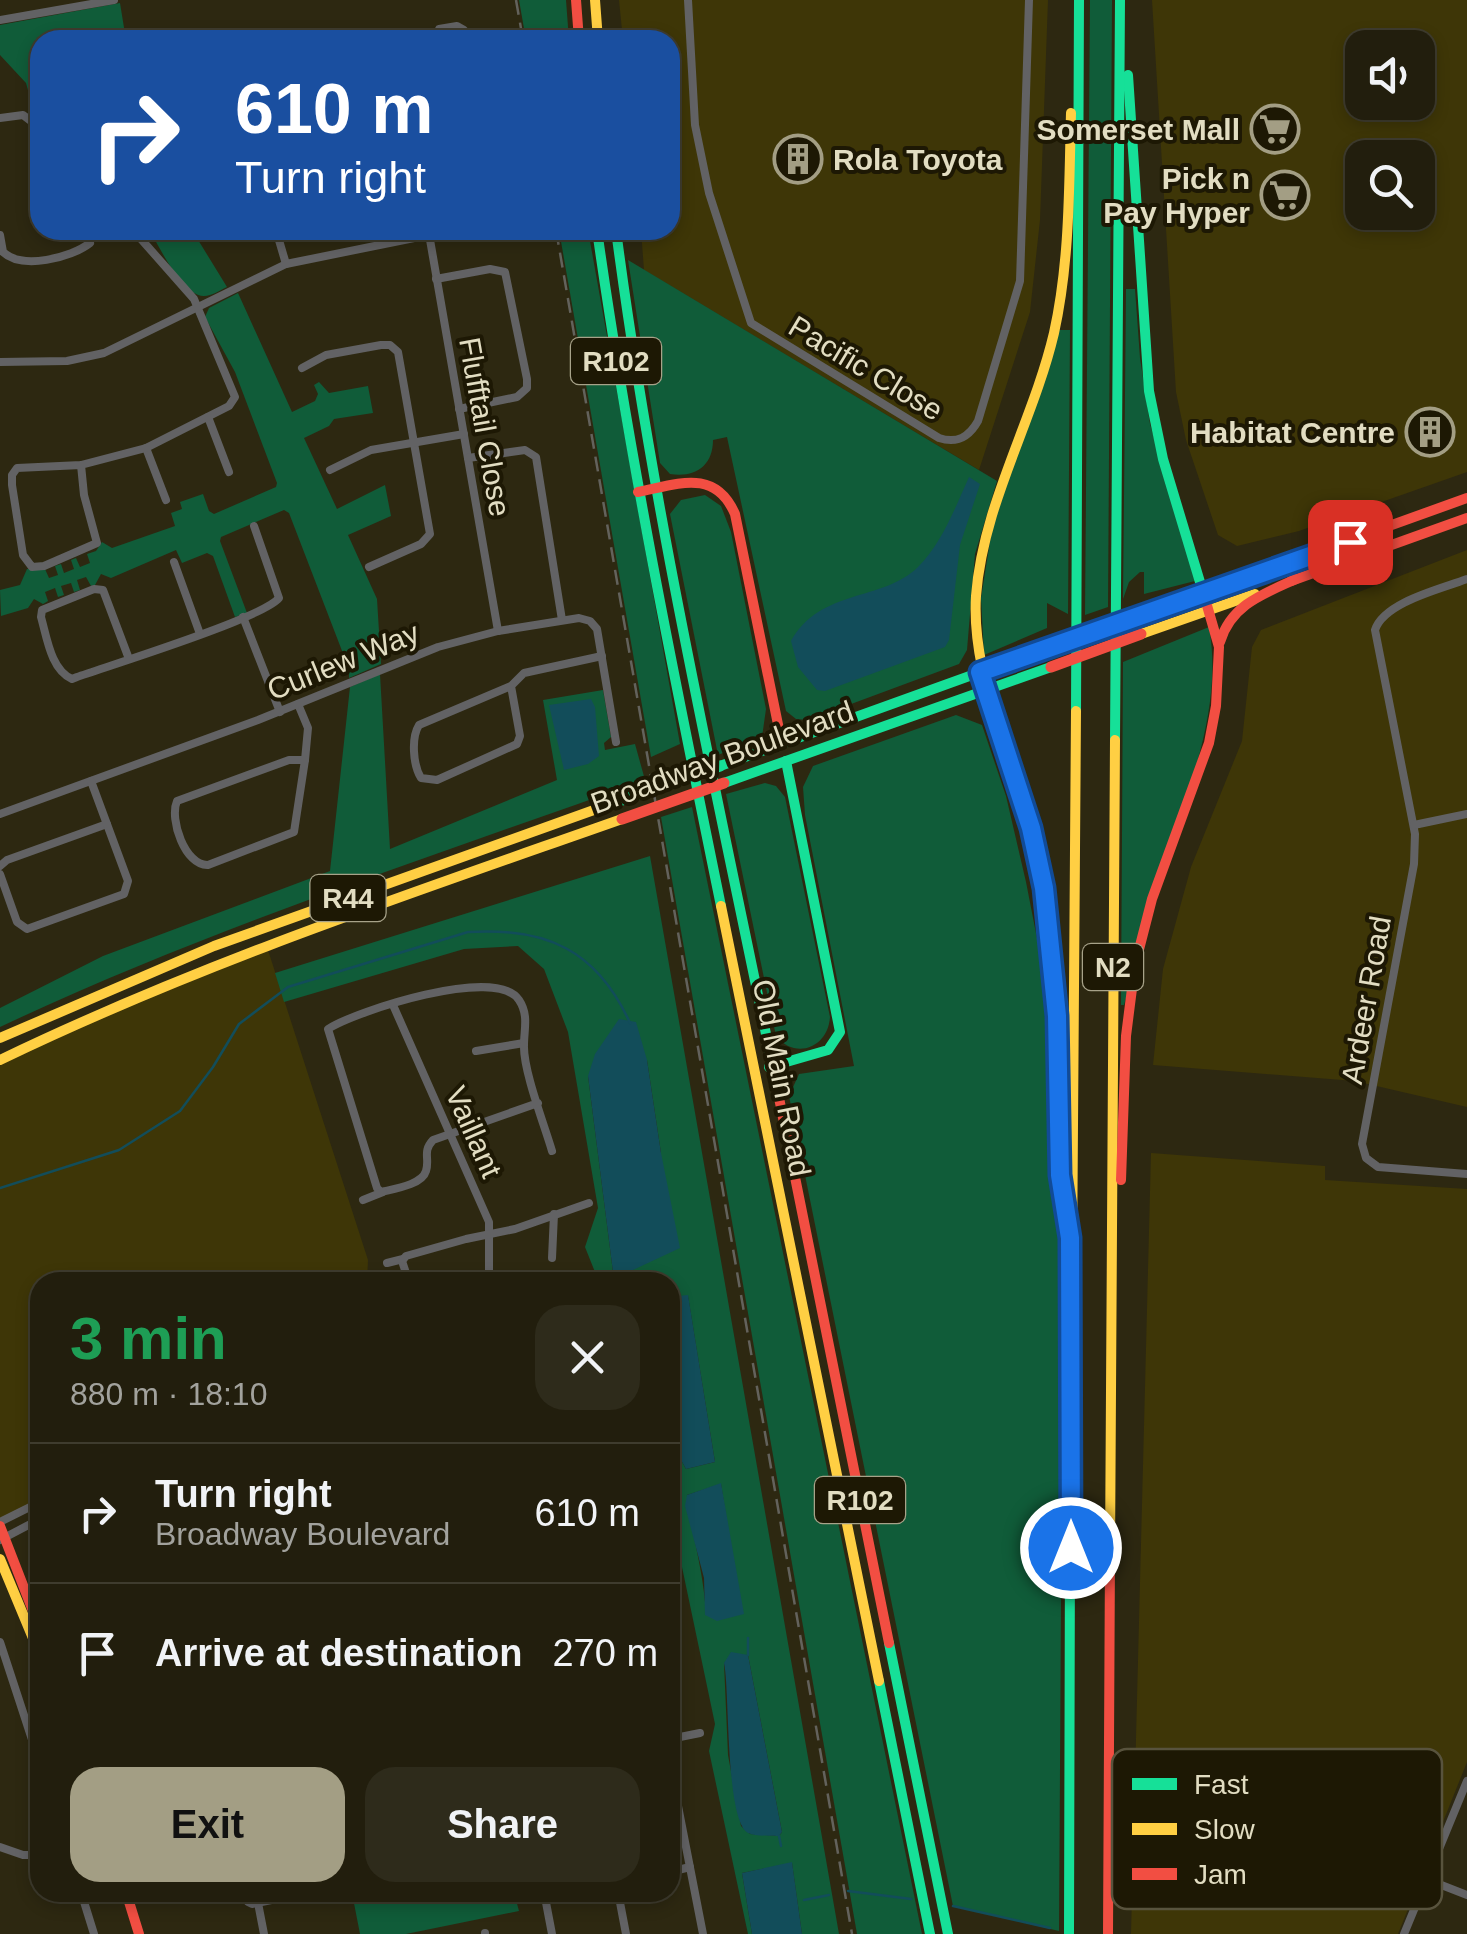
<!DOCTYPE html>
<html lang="en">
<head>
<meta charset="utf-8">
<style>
  body { margin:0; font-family:Helvetica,sans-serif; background:#2e2b1b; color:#f1f3f6; height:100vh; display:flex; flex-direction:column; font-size:38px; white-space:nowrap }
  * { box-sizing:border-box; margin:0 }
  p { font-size:32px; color:#a2a29d }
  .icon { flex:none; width:55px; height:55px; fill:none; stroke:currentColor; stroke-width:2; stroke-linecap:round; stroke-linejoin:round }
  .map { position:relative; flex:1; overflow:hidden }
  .panel { position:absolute; left:30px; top:1272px; width:650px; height:630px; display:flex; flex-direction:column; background:#221e0d; border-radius:30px; box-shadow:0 5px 15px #0003,0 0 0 2px #3f3c2e }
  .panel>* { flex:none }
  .top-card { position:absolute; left:30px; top:30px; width:650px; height:210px; border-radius:30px; box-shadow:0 5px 15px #0003,0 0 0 2px #3f3c2e; background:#1a4fa0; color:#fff; overflow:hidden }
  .fabs { position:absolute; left:1345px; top:30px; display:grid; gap:20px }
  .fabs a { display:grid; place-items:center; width:90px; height:90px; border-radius:20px; background:#221e0d; box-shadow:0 5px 15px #0003,0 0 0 2px #3f3c2e; font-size:50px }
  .pin { position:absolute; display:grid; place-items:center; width:85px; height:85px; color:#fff; margin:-42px; border-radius:20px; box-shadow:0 5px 15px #0006 }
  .me { position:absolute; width:110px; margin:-55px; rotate:0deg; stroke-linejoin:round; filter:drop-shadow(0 0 8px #0008) }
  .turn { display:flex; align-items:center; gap:35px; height:210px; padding:0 40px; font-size:45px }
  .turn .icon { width:130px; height:130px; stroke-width:2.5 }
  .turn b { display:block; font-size:70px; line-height:85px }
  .round { display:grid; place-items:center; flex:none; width:105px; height:105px; border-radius:30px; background:#2e2b1b }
  .head { display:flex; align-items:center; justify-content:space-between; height:170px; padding:0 40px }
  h1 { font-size:60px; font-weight:800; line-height:75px; color:#1e9e55 }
  .cta { display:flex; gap:20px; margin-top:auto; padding:20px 40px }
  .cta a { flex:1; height:115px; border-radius:30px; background:#a39e84; color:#111; font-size:40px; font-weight:800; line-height:115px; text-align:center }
  .cta a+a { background:#2e2b1b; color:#f1f3f6 }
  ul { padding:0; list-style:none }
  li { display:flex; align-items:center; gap:30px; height:140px; padding:0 40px; border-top:2px solid #3f3c2e }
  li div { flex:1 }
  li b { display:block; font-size:38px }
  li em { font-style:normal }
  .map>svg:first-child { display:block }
  .built { fill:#3e3607; fill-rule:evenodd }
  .green { fill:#105c39; fill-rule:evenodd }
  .water { fill:#124d5a }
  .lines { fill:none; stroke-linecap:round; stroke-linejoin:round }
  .stream { stroke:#124d5a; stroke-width:2.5 }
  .street { stroke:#626264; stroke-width:8 }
  .fast { stroke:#16e098; stroke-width:10 }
  .slow { stroke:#ffcf43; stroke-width:10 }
  .jam { stroke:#f24e42; stroke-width:10 }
  .rail { stroke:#63625c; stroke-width:2.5; stroke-dasharray:15 8; stroke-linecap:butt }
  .fast-bridge { stroke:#16e098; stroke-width:11 }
  .jam-bridge { stroke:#f24e42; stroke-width:11 }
  .route-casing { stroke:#114b97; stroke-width:25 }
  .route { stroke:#1a73e8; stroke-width:18 }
  .labels { text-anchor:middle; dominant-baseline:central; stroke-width:8; stroke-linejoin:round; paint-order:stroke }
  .shield { fill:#1d1804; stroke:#a7a289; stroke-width:2.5 }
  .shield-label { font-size:28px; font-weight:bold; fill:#e2ddc2 }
  .poi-label { font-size:30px; font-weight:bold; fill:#e2ddc2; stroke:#1d1804; text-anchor:end }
  .street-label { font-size:30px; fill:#e2ddc2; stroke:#1d1804 }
  .key { fill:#1d1804; stroke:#58533d; stroke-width:2.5 }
  .key-label { font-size:28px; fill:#e2ddc2 }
</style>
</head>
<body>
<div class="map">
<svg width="1467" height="1934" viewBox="0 0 1467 1934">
  <rect width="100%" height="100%" fill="#2d2811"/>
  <g class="built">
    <path d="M619 0H1048L1040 220 1030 312 979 470 644 270 641 230H670V40H623Z"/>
    <path d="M1152 0H1467V472L1299 531 1237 546 1218 535 1186 440 1176 392ZM1362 48H1418V102H1362ZM1362 158H1418V212H1362Z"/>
    <path d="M1467 550V1107L1355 1081 1153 1065 1163 969 1191 867 1242 741 1252 647 1261 630Z"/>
    <path d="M267 947 368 1260 367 1282H40V1502L0 1521V1063L62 1031Z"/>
    <path d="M1151 1153 1325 1166V1180L1467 1189V1762L1398 1934H1131Z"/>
  </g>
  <g class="green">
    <path d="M519 0H566L569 40H526Z"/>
    <path d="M1090 0H1112L1108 607 1085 615Z"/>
    <path d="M120 3 126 40H40V111L31 101 26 83 0 55V25Z"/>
    <path d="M150 230H192L227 287C220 290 212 296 204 296 184 297 158 246 150 230Z"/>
    <path d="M559 230H588L680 744 651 757Z"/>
    <path d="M628 260 997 481 975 554 967 650 959 664 808 720 796 719 786 711 727 437 713 440C713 466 695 478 670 474L660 463Z"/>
    <path d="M1126 289H1135L1140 358 1150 424 1195 581 1144 594V572H1140L1129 582 1123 599Z"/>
    <path d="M238 293 292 412 315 401 318 394 314 385 319 382 329 393 368 386 373 413 334 419 329 426 304 438 337 509 385 485 391 516 348 535 377 599 381 664 349 678V669L289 513 284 510 221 537 220 541 247 613 235 617 213 556 207 553 182 563 176 550 111 578 101 574 95 585 91 586 86 577 77 580 80 590 74 592 71 583 61 586 64 595 58 597 55 588 45 592 48 601 43 604 34 599 28 608 1 616 0 590 20 585 27 569H45L49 578 58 575 55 566 61 564 64 573 74 569 71 560 76 558 80 567 90 563 87 554 96 551 102 542 112 548 175 526 171 513 182 509 180 502 203 494 209 511 214 514 276 487 277 483 235 372 205 317 209 308Z"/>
    <path d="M1059 330H1070L1068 614 1047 603V628L984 655 981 598 992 529Z"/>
    <path d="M705 495 721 506 731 532 766 709 762 737 718 755 670 514 681 500Z"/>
    <path d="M1209 627C1222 699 1195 769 1175 837 1158 893 1141 949 1124 1005H1121L1123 662Z"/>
    <path d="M380 674 390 849 557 780 543 700 603 690 611 737 604 743 605 750 635 744 645 780C428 858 208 929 0 1027V1008L103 956 330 871 350 687Z"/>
    <path d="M956 715 982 725 1006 796 1026 882 1043 969 1052 1052 1063 1285 1059 1931 953 1906 789 1096 799 1074 854 1066 805 815 803 787 813 766Z"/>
    <path d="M765 783 776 786 785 797 830 1017C828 1048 795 1060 776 1036L726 794Z"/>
    <path d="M692 807 922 1934H857L661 817Z"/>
    <path d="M650 856 839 1934H802L792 1863 742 1873 752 1934H748L709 1751 715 1724 670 1510V1440L686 1469 715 1462 688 1296 670 1297V1282H599L585 1247 598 1208 568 1032 544 969 518 946 464 949 284 1002 275 973ZM647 1060 661 1153 639 1266 618 1277 613 1272 588 1076ZM721 1484 737 1586 706 1615C704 1573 692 1536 687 1495ZM748 1655 782 1832 779 1836 750 1834 741 1826 728 1755 724 1663Z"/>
    <path d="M352 1893 523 1892V1894L515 1896 519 1911 406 1934H360Z"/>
  </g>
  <g class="water">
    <path d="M969 477 980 484 960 545 949 640 945 647 825 691 817 690 798 667 791 641C821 588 882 602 918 567 942 543 955 508 969 477Z"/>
    <path d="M591 699 595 707 599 756 588 764 564 770 549 705Z"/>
    <path d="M619 1019 636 1022 647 1060 661 1153 680 1248 618 1277 613 1272 588 1076 595 1054Z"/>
    <path d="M688 1295 715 1462 686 1469 670 1440V1297Z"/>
    <path d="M721 1483 744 1614 717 1621 705 1615 704 1578 685 1506 687 1495Z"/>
    <path d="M731 1652 748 1655 782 1832 779 1836C770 1835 756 1837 748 1833 725 1820 730 1691 724 1663Z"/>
    <path d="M792 1862 802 1934H752L742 1873Z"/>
  </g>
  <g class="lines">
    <g class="stream">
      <path d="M0 1188 119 1150 180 1111 213 1067 239 1024 288 987 468 932C546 927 597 950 630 1023"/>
      <path d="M748 1655V1638"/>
      <path d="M779 1836 781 1846"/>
      <path d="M848 1891 911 1899"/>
      <path d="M804 1900 829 1895"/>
      <path d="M953 1906 1050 1928"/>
    </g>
    <g class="street">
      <path d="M688 0 695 125 709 193 751 323 939 438C957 444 969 437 978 421L1020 281 1029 0"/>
      <path d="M0 20 114 0"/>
      <path d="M435 40 439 29 457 26 464 30 466 40"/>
      <path d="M0 118 23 115 40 128"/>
      <path d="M276 230 286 264"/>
      <path d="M429 234 498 631"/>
      <path d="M0 235 3 252C22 270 71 258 90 243"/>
      <path d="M436 279 490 269 505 272 527 379V388L517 397 459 409"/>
      <path d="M0 362 67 361 104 353 286 264 429 235"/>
      <path d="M302 368 326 355 381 345H390L398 352 430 534 421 544 369 567"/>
      <path d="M208 417 229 472"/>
      <path d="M146 448 166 500"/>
      <path d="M468 458 525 450 536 457 562 620"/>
      <path d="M81 465 84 495 97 543 44 566 32 567 23 555 12 485V475L17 468 81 465 146 448 229 406 235 397 194 299 133 230"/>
      <path d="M330 470 371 450 464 434"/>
      <path d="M174 562 200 634"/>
      <path d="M1467 579C1441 589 1384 602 1375 630L1415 834 1414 864 1362 1144 1366 1158 1378 1167 1467 1174"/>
      <path d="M243 617 280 712"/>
      <path d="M129 659 103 590 94 589 42 610 41 617C47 638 51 670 72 679L77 677C111 665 263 618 279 598L254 526"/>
      <path d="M511 686 520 736 517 744 437 780 421 778C413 765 411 738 419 725L511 686 524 673 602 656"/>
      <path d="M298 704 308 728 305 760"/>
      <path d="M289 760H305L294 832 208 865C185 866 169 819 177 801Z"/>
      <path d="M0 814 258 720 438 647 498 631 579 618 590 621 597 629 616 742"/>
      <path d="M1414 825 1467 814"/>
      <path d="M0 866 7 860 107 824"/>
      <path d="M0 874 17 922 27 929 124 894 128 881 91 781"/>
      <path d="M393 1005 489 1222V1282"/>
      <path d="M476 1051 524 1043"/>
      <path d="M538 1103 433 1140C422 1152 430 1158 426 1171 422 1185 393 1189 381 1192L377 1188 328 1029C356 1011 496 965 519 1000 529 1015 524 1029 524 1045 523 1070 544 1124 552 1151"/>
      <path d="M363 1200 383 1192"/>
      <path d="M552 1258 554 1214"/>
      <path d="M387 1263 403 1259"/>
      <path d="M409 1282 402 1261 406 1256 466 1239 515 1229 589 1203"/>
      <path d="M0 1522 40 1502"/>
      <path d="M0 1540 40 1519"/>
      <path d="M0 1642 40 1764"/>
      <path d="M670 1739 700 1733"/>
      <path d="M671 1770 703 1934"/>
      <path d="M0 1847 23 1855H40"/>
      <path d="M670 1872 690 1867"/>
      <path d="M1426 1879 1467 1895"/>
      <path d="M81 1892 94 1934"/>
      <path d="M246 1892 248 1902 252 1904 310 1892"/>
      <path d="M544 1892 552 1934"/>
      <path d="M618 1892 626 1934"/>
      <path d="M545 1898 569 1892"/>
      <path d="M258 1903 264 1934"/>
      <path d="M485 1933V1934"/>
      <path d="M1404 1934 1467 1781"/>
    </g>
    <g class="fast">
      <path d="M1128 75 1149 391 1163 459 1206 602"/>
      <path d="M597 230C629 457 675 681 721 906"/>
      <path d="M616 230C653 515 718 797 775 1078"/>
      <path d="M1076 711 1079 0"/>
      <path d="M1001 738 1037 854 1046 907 1056 1003 1059 1137 1064 1207"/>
      <path d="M1115 740 1120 0"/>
      <path d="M720 766 1050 647"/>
      <path d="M724 783 1051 667"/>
      <path d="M769 1067 828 1050 840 1032 786 761"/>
      <path d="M889 1643 948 1934"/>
      <path d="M879 1681 930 1934"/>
      <path d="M1069 1934 1070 1540"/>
    </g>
    <g class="slow">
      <path d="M595 0 598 40"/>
      <path d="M1141 634 1255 594"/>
      <path d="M1001 738C987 692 973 644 976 596 983 504 1033 422 1054 333 1070 261 1069 186 1071 113"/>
      <path d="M721 906 879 1681"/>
      <path d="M0 1038 214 946 619 801"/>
      <path d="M0 1060C201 963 412 893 622 819"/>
      <path d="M1070 1540 1076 711"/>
      <path d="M1110 1554 1115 740"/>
      <path d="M0 1559 40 1655"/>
    </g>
    <g class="jam">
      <path d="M576 0 579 40"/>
      <path d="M638 492C678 484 715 468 735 514L782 744"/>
      <path d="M1291 581 1467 518"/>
      <path d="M1141 615 1467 498"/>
      <path d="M1220 642C1231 605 1263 594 1296 579"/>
      <path d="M775 1078 889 1643"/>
      <path d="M1121 1180 1126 1036 1135 965 1152 899 1209 743 1216 706 1219 647 1206 602"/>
      <path d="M0 1526 40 1629"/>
      <path d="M126 1892 139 1934"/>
      <path d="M1108 1934 1110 1554"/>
    </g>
    <g class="rail">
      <path d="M516 0 523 40"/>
      <path d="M556 230 852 1934"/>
    </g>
    <path class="fast-bridge" d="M619 801 720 766"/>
    <g class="jam-bridge">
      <path d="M1050 647 1141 615"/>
      <path d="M1051 667 1141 634"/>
      <path d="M622 819 724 783"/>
    </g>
  </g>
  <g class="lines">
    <g class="route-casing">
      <path id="route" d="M1071 1548 1070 1238 1060 1175 1057 1016 1044 888 1031 828 980 672 1350 542"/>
    </g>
    <use href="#route" class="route"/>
  </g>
  <defs>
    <g id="supermarket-ring" transform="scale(2.5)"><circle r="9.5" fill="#1d1804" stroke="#a39e84" stroke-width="1.5"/><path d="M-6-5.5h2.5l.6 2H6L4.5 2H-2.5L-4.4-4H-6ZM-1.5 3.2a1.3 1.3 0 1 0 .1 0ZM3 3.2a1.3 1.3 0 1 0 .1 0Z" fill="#a39e84"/></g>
    <g id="building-ring" transform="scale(2.5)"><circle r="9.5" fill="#1d1804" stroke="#a39e84" stroke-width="1.5"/><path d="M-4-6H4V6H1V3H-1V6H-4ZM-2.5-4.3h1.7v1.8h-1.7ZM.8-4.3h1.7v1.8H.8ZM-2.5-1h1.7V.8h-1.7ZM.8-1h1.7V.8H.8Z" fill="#a39e84"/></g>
  </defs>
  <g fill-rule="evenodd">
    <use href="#supermarket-ring" x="1275" y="129"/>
    <use href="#building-ring" x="798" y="159"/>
    <use href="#supermarket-ring" x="1285" y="195"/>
    <use href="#building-ring" x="1430" y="432"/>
  </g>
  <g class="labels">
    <g class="shield">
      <rect x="571" y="338" width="90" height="46" rx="8"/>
      <rect x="310.5" y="875" width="75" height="46" rx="8"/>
      <rect x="1083" y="944" width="60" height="46" rx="8"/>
      <rect x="815" y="1477" width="90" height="46" rx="8"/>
    </g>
    <g class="shield-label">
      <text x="616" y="361">R102</text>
      <text x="348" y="898">R44</text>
      <text x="1113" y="967">N2</text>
      <text x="860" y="1500">R102</text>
    </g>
    <g class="poi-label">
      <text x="1240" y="129">Somerset Mall</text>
      <text x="833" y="159" text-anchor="start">Rola Toyota</text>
      <text x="1250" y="178">Pick n<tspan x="1250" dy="34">Pay Hyper</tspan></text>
      <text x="1395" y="432">Habitat Centre</text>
    </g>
    <g class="street-label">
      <text transform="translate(866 368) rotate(31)">Pacific Close</text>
      <text transform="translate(485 427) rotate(80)">Flufftail Close</text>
      <text transform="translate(343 661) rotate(-22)">Curlew Way</text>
      <text transform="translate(722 757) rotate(-20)">Broadway Boulevard</text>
      <text transform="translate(1366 1000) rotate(-80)">Ardeer Road</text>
      <text transform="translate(782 1078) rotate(79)">Old Main Road</text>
      <text transform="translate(474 1132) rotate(66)">Vaillant</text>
    </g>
  </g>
  <rect x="1112" y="1749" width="330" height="160" rx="15" class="key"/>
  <rect x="1132" y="1778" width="45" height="12" fill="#16e098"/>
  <rect x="1132" y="1823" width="45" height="12" fill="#ffcf43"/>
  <rect x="1132" y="1868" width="45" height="12" fill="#f24e42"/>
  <g class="key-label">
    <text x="1194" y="1794">Fast</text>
    <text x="1194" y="1839">Slow</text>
    <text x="1194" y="1884">Jam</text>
  </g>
</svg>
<div class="fabs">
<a><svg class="icon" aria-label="sound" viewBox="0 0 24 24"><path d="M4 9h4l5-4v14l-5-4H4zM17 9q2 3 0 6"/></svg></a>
<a><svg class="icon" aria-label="search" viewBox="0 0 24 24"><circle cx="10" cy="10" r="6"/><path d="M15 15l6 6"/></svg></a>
</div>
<div class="pin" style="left:1350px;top:542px;background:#d93025"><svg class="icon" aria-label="arrive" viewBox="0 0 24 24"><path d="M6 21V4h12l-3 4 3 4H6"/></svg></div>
<svg class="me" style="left:1071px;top:1548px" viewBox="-20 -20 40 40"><circle r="17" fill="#1a73e8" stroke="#fff" stroke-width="3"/><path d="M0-11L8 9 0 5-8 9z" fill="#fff"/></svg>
<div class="top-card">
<div class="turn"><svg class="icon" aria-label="right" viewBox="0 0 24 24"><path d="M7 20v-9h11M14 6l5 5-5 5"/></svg><div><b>610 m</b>Turn right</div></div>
</div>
<section class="panel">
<div class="head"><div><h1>3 min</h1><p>880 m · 18:10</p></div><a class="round"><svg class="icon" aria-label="close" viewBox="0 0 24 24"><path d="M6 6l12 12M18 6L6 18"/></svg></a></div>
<ul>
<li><svg class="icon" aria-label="right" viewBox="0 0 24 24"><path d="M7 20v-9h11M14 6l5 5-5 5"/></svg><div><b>Turn right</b><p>Broadway Boulevard</p></div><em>610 m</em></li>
<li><svg class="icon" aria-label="arrive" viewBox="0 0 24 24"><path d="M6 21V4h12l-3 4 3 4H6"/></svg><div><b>Arrive at destination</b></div><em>270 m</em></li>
</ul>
<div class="cta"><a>Exit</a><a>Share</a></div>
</section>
</div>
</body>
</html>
